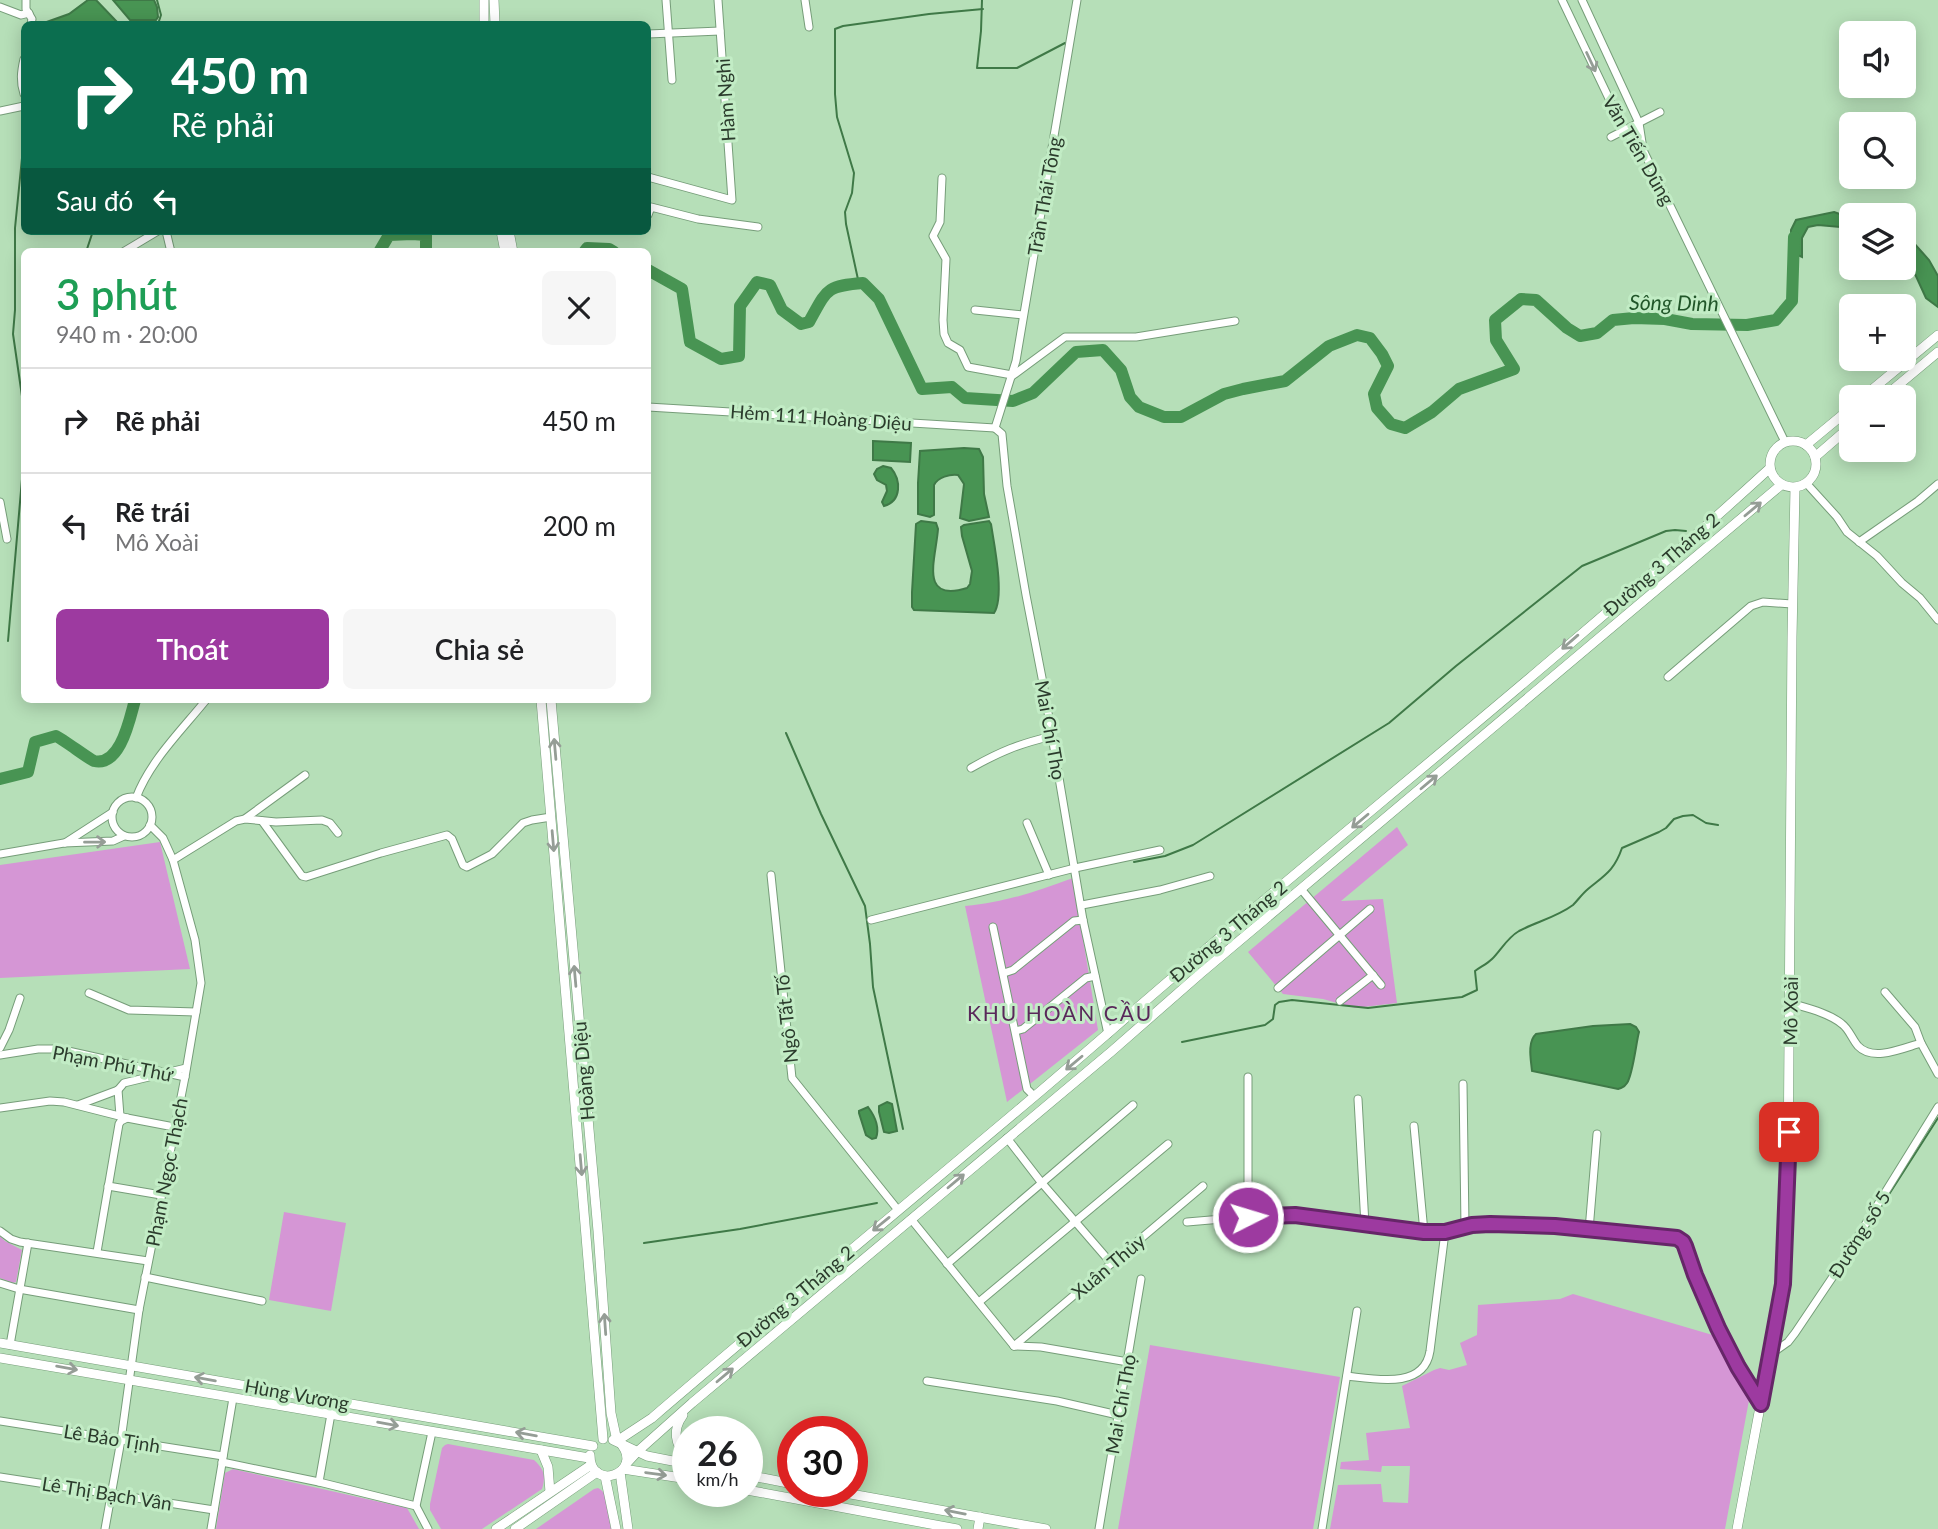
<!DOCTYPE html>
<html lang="vi">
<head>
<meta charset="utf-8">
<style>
  body { margin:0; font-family:Lato,sans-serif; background:#f6f6f6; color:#202124; height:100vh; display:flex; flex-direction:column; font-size:26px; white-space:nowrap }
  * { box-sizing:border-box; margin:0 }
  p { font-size:23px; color:#757577 }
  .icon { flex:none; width:38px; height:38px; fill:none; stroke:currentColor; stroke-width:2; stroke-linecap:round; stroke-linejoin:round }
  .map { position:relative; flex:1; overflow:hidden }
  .details { position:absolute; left:21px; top:248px; width:630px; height:455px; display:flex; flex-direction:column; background:#fff; border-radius:10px; box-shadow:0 4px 18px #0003 }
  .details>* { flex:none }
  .top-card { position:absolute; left:21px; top:21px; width:630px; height:214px; border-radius:10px; box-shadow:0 4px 18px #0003; background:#0b6e4f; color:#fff; overflow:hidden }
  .tools { position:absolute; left:1839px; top:21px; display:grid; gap:14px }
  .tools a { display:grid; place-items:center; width:77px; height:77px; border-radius:10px; background:#fff; box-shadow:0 4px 18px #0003; font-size:35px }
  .speed { position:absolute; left:672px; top:1416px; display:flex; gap:14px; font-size:35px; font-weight:700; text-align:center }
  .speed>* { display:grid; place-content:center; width:91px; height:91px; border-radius:50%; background:#fff; box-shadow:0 4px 18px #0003; line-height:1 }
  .speed small { font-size:18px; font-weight:400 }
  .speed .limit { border:10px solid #d22; background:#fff; color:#111 }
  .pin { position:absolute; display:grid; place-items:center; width:60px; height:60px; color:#fff; margin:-30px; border-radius:14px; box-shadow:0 4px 10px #0006 }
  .me { position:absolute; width:77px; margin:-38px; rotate:85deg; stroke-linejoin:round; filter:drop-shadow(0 0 5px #0008) }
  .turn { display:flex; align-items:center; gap:24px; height:147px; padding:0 35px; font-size:32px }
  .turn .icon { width:91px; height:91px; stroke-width:2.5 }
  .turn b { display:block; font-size:49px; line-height:60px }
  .then { display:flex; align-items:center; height:66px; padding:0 35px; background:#0003; gap:14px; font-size:26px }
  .round { display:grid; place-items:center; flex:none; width:74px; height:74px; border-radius:10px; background:#f6f6f6 }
  .overview { display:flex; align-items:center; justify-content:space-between; height:119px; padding:0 35px }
  h1 { font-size:42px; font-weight:600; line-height:52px; color:#1e9e55 }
  .primary-button { display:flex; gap:14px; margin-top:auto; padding:14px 35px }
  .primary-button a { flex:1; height:80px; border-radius:10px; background:#9d3aa0; color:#fff; font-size:28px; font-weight:600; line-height:80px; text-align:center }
  .primary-button a+a { background:#f6f6f6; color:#202124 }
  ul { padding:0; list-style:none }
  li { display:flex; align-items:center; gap:21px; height:105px; padding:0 35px; border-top:2px solid #e0e0e0 }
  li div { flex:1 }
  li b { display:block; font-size:26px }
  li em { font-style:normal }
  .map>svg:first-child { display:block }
  .green { fill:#d596d5 }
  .water { fill:#489453; stroke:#3f7947; stroke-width:2 }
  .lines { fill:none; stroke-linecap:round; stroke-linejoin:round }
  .stream { stroke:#3f7947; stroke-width:2 }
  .river { stroke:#489453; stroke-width:12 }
  .minor-casing { stroke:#769d79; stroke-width:9 }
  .major-casing { stroke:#769d79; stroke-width:10 }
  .minor { stroke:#fff; stroke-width:7 }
  .major { stroke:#fff; stroke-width:9 }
  .oneway { stroke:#959d96 }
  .route-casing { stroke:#662668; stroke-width:18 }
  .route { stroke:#9d3aa0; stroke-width:12 }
  .labels { text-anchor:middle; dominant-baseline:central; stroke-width:6; stroke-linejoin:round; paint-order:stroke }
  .street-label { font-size:19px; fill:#2b3b2c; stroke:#c2ecc5 }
  .water-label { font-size:21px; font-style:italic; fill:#215629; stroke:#c2ecc5 }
  .neighbourhood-label { font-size:21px; letter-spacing:2px; fill:#59285a; stroke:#c2ecc5 }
</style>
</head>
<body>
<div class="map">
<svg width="1938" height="1529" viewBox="0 0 1938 1529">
  <rect width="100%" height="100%" fill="#b6dfb8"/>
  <g class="green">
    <path d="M1397 827 1408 845 1341 901 1383 899 1397 1003 1355 1008 1323 999 1283 994 1248 952Z"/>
    <path d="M160 842 190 969 0 978V865Z"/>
    <path d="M1073 878 1098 1030 1007 1102 965 906C1007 902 1034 892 1073 878Z"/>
    <path d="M284 1212 346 1223 331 1311 269 1300Z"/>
    <path d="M0 1236 5 1241 22 1250 16 1282 13 1283 0 1278Z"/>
    <path d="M1573 1294 1716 1336 1750 1395 1725 1529H1330L1338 1485 1381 1484 1383 1502 1408 1503 1410 1466H1382L1381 1472 1340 1469 1341 1462 1369 1460 1366 1433 1410 1428 1402 1386 1434 1370 1440 1368 1449 1370 1467 1365 1460 1343 1477 1335 1478 1305 1560 1299Z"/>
    <path d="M1150 1345 1340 1377 1313 1529H1118Z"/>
    <path d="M448 1444 534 1460C544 1469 546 1476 542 1489L482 1529H441L430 1510V1504L442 1448 445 1445Z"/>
    <path d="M233 1469 407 1508 419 1529H216L225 1473Z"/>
    <path d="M598 1488C611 1494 609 1515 611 1529H536L594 1489Z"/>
  </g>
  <g class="water">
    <path d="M88 0H96L119 24H41L69 14Z"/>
    <path d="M113 0H154L157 7 158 17 156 20H130Z"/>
    <path d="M1834 212 1851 218V228L1818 225 1808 227 1802 238V257L1791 252V230L1796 220Z"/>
    <path d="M1904 232 1929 260 1938 276V307L1926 298 1904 250Z"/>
    <path d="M873 441 911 443 910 462 873 460Z"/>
    <path d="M964 448 979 449 983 457 984 494 989 517 969 521 960 518 964 484 958 475C950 474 938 477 934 485V515L930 517 918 514V483L920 451Z"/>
    <path d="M883 466 891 468C901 480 902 501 884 506L882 502 887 491 886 485 877 480 874 474 877 469Z"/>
    <path d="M921 521 936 523 938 529C936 558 918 603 967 588L970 584 972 571 962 536 961 527 964 525 989 521 991 524C994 544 1005 596 994 613L914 610 912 607V592L916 524Z"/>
    <path d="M1630 1024 1636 1027 1639 1032C1636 1043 1633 1074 1627 1083 1624 1088 1623 1087 1618 1089L1532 1071C1531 1060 1527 1042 1536 1034L1593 1026Z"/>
    <path d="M887 1102 892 1104 897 1131 889 1133 884 1132 879 1112V1106Z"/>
    <path d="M868 1107C874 1115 880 1127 876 1138L872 1139 866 1135 859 1113V1111Z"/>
  </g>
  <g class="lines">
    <g class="stream">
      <path d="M157 0 161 15 158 24"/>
      <path d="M982 0 981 31 977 68H1017L1065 43"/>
      <path d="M24 138 15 228V310L13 334 24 410"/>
      <path d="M86 252 93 231"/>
      <path d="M859 284 846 224 845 212 852 193 854 173 837 117 835 94V29L843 26 929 14 983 9"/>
      <path d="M8 641 24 456"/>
      <path d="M786 733 821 814 865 906 870 944 873 987 903 1129"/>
      <path d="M1134 862 1165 856 1193 845 1389 723 1456 666 1582 566 1666 531 1675 530 1686 531"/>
      <path d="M1182 1042 1265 1025 1273 1019 1275 1005 1279 1002 1292 1000 1368 1008 1462 997 1477 990 1475 971C1480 967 1487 964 1492 959 1501 950 1507 938 1519 931 1536 922 1557 917 1573 905 1578 900 1582 894 1588 889 1605 875 1614 871 1622 848L1659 832 1666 828 1674 819 1683 816 1693 815 1706 823 1718 825"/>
      <path d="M644 1243 740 1229 877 1203"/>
      <path d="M1850 1255 1938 1118"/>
    </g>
    <g class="river">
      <path d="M379 252 389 235 412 234 426 235V252"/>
      <path d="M584 252 587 248 609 249 614 252"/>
      <path d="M648 270 682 289 690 342 721 359 739 356 740 306 757 282 770 285 782 310 801 324 809 322C827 290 825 286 863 283L879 299 922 389 952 387 965 398 1013 401 1033 393 1076 352 1103 350 1121 370 1130 397 1139 407 1164 417H1181L1224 394 1243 389 1285 381 1329 346 1357 335 1370 338 1382 354 1388 366 1374 394 1377 408 1391 424 1405 428 1432 412 1459 389 1514 369 1496 340 1495 320 1521 299 1536 300 1567 328 1580 336 1597 333 1613 320 1634 318 1665 319 1692 324 1747 325 1776 320 1792 301 1794 237"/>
      <path d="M0 779 28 772 35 742 56 736C64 740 89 759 94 761 121 767 130 717 135 700"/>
    </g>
    <g class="minor-casing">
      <g id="minor">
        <path d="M26 0V9L32 19 31 24"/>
        <path d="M666 0 672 80"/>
        <path d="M805 0 809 27"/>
        <path d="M1562 0 1624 130 1643 150 1785 442"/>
        <path d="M1582 0 1639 123 1643 149"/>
        <path d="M0 7 21 15 29 13"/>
        <path d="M648 34 720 31"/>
        <path d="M24 59C21 72 20 82 24 94"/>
        <path d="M0 111 24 106"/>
        <path d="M1611 137 1660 112"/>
        <path d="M648 177 732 200 718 0"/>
        <path d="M942 178 940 222 933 236 946 259 943 320 944 334 948 343 960 350 968 367 1012 375"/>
        <path d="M648 215 651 207 698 219 758 227"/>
        <path d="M166 231 171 252"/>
        <path d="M123 252 158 231"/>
        <path d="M975 310 1023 315"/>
        <path d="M1012 376 1065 337H1136L1235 321"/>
        <path d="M648 407 995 428"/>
        <path d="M995 428 1002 434 1007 486 1026 595 1043 683 1083 920 1108 1034"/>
        <path d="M995 428 1016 361 1077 0"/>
        <path d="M1807 484 1837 517 1847 532 1877 556 1902 583 1920 598 1938 620"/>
        <path d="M0 502 7 539"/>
        <path d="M1859 542 1918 501 1938 484"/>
        <path d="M1668 677 1751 606 1763 602 1792 604"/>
        <path d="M971 768C1001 751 1019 744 1052 736"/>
        <circle cx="132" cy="817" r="20"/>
        <path d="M136 798C150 761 181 731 206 700"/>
        <path d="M246 818 305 775"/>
        <path d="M262 821 302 876 306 877 381 853 447 835 452 839 463 865 467 867 492 854 523 823 532 820 551 817"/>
        <path d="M1027 823 1049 875"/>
        <path d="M65 843 113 812"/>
        <path d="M0 854 64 843 113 841 124 836"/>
        <path d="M173 860 236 821 245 819 276 822 322 820 330 823 338 833"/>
        <path d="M771 875 792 1078 898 1210"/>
        <path d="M1301 889 1381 985"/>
        <path d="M1082 905 1160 890 1210 876"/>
        <path d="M871 920 1075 868 1160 850"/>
        <path d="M993 927 1027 1089 1034 1096"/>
        <path d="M1004 973 1013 970 1074 921 1083 920"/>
        <path d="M1278 988 1370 909"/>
        <path d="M1885 992 1915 1027 1921 1043 1938 1074"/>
        <path d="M89 993 129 1010 196 1012"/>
        <path d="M1340 1001 1373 975"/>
        <path d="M1790 1003C1807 1008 1829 1013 1842 1024 1849 1029 1852 1039 1858 1046 1873 1062 1903 1048 1921 1043"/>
        <path d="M1016 1031 1023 1029 1086 978 1095 976"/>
        <path d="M0 1048 9 1030 20 998"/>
        <path d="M0 1055 38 1049H59L185 1077"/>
        <path d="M1463 1084 1465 1227"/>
        <path d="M118 1090 120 1116"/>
        <path d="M1358 1099 1365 1225"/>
        <path d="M78 1105 118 1090 124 1083 186 1068"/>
        <path d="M0 1108 50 1101 64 1102 127 1118 174 1127"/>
        <path d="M1414 1126 1424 1232"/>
        <path d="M1007 1138 1041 1182 1111 1263"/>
        <path d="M108 1186 161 1195"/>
        <path d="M1248 1217V1077"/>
        <path d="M911 1219 1014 1346"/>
        <path d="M1187 1222 1282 1214 1424 1232H1445L1472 1225 1490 1224 1555 1226 1677 1238 1683 1242 1685 1246 1695 1275 1718 1328 1738 1367 1761 1403"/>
        <path d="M1589 1230 1597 1134"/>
        <path d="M0 1231 11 1239 20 1242 148 1261"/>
        <path d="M97 1252 119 1124 121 1121 127 1118"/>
        <path d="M947 1264 1133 1105"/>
        <path d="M145 1277 262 1301"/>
        <path d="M0 1283 19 1289 139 1310"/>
        <path d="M979 1302 1168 1144"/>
        <path d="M10 1345 28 1243"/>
        <path d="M1014 1346 1203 1186"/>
        <path d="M1014 1346 1041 1347 1128 1362"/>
        <path d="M1771 1354 1788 1342 1795 1333 1834 1275 1938 1107"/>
        <path d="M1347 1376C1374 1379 1424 1390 1430 1351L1445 1232"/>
        <path d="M927 1381 1057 1401 1118 1415"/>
        <path d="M0 1421 223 1456"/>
        <path d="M222 1462 319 1482 416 1506"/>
        <path d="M0 1477 214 1510"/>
        <path d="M319 1482 331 1414"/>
        <path d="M105 1529 121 1440 139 1310 185 1077 201 983 195 940 173 860 163 838 150 825"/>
        <path d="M211 1529 233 1398"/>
        <path d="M428 1529 416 1506 432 1432"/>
        <path d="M1099 1529 1141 1279"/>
        <path d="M1322 1529 1357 1311"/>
      </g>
    </g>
    <g class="major-casing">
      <g id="major">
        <path d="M484 0V24"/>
        <path d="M494 0 495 24"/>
        <path d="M501 231 505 252"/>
        <path d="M509 231 513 252"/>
        <path d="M1863 397 1938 335"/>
        <path d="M1884 397 1938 352"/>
        <circle cx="1793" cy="464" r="23"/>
        <path d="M1806 445 1852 407"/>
        <path d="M1815 457 1852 425"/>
        <path d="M541 700 603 1439"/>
        <path d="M551 700 598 1231 611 1413 617 1441 652 1418C779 1309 908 1203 1036 1095 1088 1051 1140 1005 1192 961 1385 797 1583 639 1770 468"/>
        <path d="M0 1343 593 1446"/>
        <path d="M0 1358 589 1458"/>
        <path d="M683 1415C671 1431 676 1446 688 1461"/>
        <path d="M613 1440 647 1456 688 1464"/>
        <path d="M541 1450 548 1467 550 1492"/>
        <path d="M590 1455C590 1492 643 1474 622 1445"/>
        <path d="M626 1464 637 1452 692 1403 1112 1051 1201 973 1781 485"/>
        <path d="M623 1469 688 1479"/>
        <path d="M620 1472 628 1529"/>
        <path d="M747 1475 793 1484"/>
        <path d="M605 1476 616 1529"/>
        <path d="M747 1490 957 1529"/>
        <path d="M834 1491 1046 1529"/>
        <path d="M496 1529 591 1465"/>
        <path d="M515 1529 597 1472"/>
        <path d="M978 1529 980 1517"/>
        <path d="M1737 1529 1783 1285 1788 1175 1792 637 1795 488"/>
      </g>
    </g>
    <use href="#minor" class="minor"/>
    <use href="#major" class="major"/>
  </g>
  <defs><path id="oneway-shaft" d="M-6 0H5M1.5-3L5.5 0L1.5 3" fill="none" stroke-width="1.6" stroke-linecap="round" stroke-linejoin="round" transform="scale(1.75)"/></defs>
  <g class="oneway">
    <use href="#oneway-shaft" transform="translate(1591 62) rotate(65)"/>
    <use href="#oneway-shaft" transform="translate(1753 509) rotate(-40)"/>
    <use href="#oneway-shaft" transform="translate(1570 642) rotate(139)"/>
    <use href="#oneway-shaft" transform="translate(555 749) rotate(-95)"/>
    <use href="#oneway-shaft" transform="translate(1429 782) rotate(-40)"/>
    <use href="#oneway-shaft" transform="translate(1360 821) rotate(140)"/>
    <use href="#oneway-shaft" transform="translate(553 841) rotate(85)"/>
    <use href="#oneway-shaft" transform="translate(95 842) rotate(-1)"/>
    <use href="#oneway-shaft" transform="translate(575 976) rotate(-95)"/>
    <use href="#oneway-shaft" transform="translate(1074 1063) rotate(140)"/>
    <use href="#oneway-shaft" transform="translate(581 1165) rotate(85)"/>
    <use href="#oneway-shaft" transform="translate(956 1181) rotate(-40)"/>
    <use href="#oneway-shaft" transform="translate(881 1224) rotate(141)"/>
    <use href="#oneway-shaft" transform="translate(605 1324) rotate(-94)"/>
    <use href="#oneway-shaft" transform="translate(67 1368) rotate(10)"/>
    <use href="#oneway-shaft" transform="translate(725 1375) rotate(-40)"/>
    <use href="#oneway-shaft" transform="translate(205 1379) rotate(-170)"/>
    <use href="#oneway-shaft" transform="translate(388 1424) rotate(10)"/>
    <use href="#oneway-shaft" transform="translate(526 1434) rotate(-170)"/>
    <use href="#oneway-shaft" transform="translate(656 1474) rotate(8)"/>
    <use href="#oneway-shaft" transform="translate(955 1512) rotate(-169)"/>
  </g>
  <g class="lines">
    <g class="route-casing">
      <path id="route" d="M1248 1217 1295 1215 1424 1232H1445L1472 1225 1490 1224 1555 1226 1677 1238 1683 1242 1685 1246 1695 1275 1718 1328 1738 1367 1761 1404 1783 1284 1789 1132"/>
    </g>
    <use href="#route" class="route"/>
  </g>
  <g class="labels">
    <g class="street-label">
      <text transform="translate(725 100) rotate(-94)">Hàm Nghi</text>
      <text transform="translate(1639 150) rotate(60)">Văn Tiến Dũng</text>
      <text transform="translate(1044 196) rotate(-80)">Trần Thái Tông</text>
      <text transform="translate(821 417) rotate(4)">Hẻm 111 Hoàng Diệu</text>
      <text transform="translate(1661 564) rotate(-41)">Đường 3 Tháng 2</text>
      <text transform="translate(1051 730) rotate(80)">Mai Chí Thọ</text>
      <text transform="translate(1228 931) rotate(-40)">Đường 3 Tháng 2</text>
      <text transform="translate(1790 1011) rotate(-89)">Mô Xoài</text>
      <text transform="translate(786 1019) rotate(-96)">Ngô Tất Tố</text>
      <text transform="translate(113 1063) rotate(11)">Phạm Phú Thứ</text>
      <text transform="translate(583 1071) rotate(-95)">Hoàng Diệu</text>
      <text transform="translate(166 1172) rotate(-79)">Phạm Ngọc Thạch</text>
      <text transform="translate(1859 1234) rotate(-58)">Đường số 5</text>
      <text transform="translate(1108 1266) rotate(-40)">Xuân Thủy</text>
      <text transform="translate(795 1296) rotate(-40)">Đường 3 Tháng 2</text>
      <text transform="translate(297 1394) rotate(10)">Hùng Vương</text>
      <text transform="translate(1120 1404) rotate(-80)">Mai Chí Thọ</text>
      <text transform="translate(112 1438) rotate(9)">Lê Bảo Tịnh</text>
      <text transform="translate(107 1493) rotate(9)">Lê Thị Bạch Vân</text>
    </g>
    <g class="water-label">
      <text transform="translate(1674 302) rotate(1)">Sông Dinh</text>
    </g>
    <g class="neighbourhood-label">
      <text x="1060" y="1012">KHU HOÀN CẦU</text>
    </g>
  </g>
</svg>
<div class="tools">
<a><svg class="icon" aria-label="sound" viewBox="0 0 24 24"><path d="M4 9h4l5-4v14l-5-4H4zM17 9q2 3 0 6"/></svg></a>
<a><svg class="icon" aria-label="search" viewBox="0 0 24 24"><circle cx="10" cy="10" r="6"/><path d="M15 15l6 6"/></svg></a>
<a><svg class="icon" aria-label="layers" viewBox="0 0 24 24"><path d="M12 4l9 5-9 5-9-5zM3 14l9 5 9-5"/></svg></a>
<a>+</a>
<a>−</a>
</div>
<div class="speed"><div>26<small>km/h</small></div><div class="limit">30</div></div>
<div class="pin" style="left:1789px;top:1132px;background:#d93025"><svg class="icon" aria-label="arrive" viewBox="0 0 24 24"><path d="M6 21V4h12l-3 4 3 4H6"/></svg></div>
<svg class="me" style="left:1248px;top:1217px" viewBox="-20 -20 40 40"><circle r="17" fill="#9d3aa0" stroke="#fff" stroke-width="3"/><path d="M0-11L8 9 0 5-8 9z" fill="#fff"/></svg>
<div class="top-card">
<div class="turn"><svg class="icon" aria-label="right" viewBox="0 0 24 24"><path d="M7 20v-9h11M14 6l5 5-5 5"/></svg><div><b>450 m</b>Rẽ phải</div></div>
<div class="then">Sau đó<svg class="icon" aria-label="left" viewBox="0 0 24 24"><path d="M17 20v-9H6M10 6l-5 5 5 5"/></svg></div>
</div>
<section class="details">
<div class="overview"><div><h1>3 phút</h1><p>940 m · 20:00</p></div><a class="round"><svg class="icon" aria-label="close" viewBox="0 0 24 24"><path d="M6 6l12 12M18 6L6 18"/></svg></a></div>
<ul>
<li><svg class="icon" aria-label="right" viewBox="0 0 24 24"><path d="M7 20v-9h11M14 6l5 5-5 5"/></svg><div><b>Rẽ phải</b></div><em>450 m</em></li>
<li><svg class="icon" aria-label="left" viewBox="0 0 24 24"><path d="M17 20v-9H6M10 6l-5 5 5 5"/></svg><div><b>Rẽ trái</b><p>Mô Xoài</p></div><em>200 m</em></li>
</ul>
<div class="primary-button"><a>Thoát</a><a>Chia sẻ</a></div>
</section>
</div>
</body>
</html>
